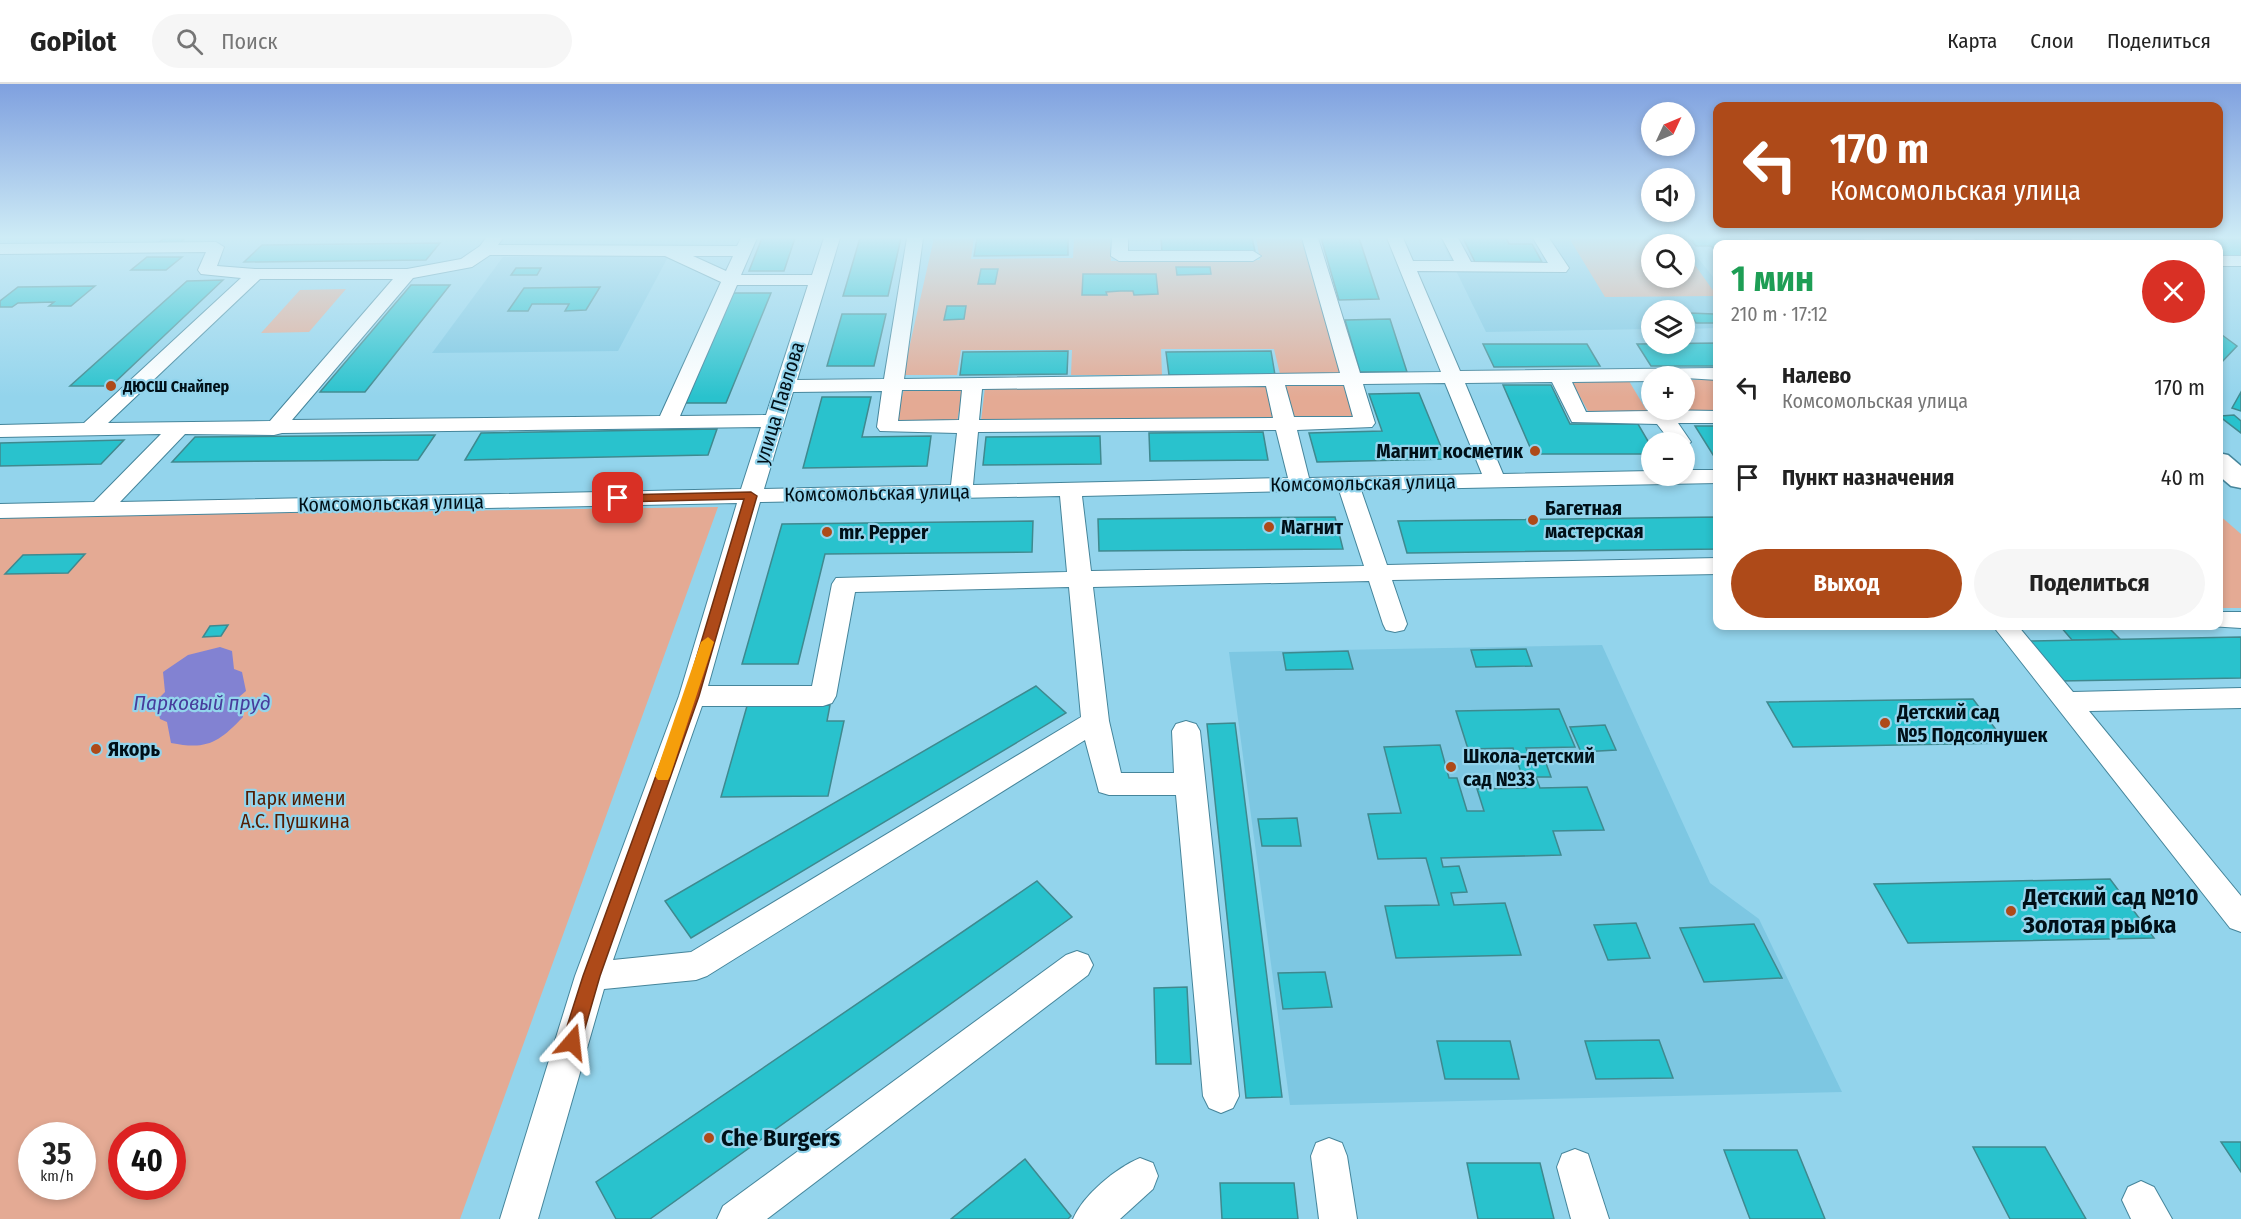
<!DOCTYPE html>
<html lang="ru">
<head>
<meta charset="utf-8">
<style>
  body { margin:0; font-family:"Fira Sans Condensed",sans-serif; background:#f6f6f6; color:#222; height:100vh; display:flex; flex-direction:column; font-size:22px; white-space:nowrap }
  * { box-sizing:border-box; margin:0 }
  p { font-size:20px; color:#767676 }
  .icon { flex:none; width:33px; height:33px; fill:none; stroke:currentColor; stroke-width:2; stroke-linecap:round; stroke-linejoin:round }
  .map { position:relative; flex:1; overflow:hidden }
  .side { position:absolute; left:1713px; top:156px; width:510px; height:390px; display:flex; flex-direction:column; background:#fff; border-radius:12px; box-shadow:0 3px 9px #0003 }
  .side>* { flex:none }
  .hud { position:absolute; left:1713px; top:18px; width:510px; height:126px; border-radius:12px; box-shadow:0 3px 9px #0003; background:#ae4a19; color:#fff; overflow:hidden }
  .needle { width:39px; rotate:46deg }
  .tools { position:absolute; left:1641px; top:18px; display:grid; gap:12px }
  .tools a { display:grid; place-items:center; width:54px; height:54px; border-radius:50%; background:#fff; box-shadow:0 3px 9px #0003; font-size:30px }
  .speed { position:absolute; left:18px; top:1038px; display:flex; gap:12px; font-size:30px; font-weight:700; text-align:center }
  .speed>* { display:grid; place-content:center; width:78px; height:78px; border-radius:50%; background:#fff; box-shadow:0 3px 9px #0003; line-height:1 }
  .speed small { font-size:15px; font-weight:400 }
  .speed .limit { border:9px solid #d22; background:#fff; color:#111 }
  .pin { position:absolute; display:grid; place-items:center; width:51px; height:51px; color:#fff; margin:-26px; border-radius:12px; box-shadow:0 3px 9px #0006 }
  .me { position:absolute; width:66px; margin:-33px; rotate:17deg; stroke-linejoin:round; filter:drop-shadow(0 0 4px #0008) }
  .turn { display:flex; align-items:center; gap:21px; height:126px; padding:0 18px; font-size:27px }
  .turn .icon { width:78px; height:78px; stroke-width:2.5 }
  .turn b { display:block; font-size:42px; line-height:51px }
  .round { display:grid; place-items:center; flex:none; width:63px; height:63px; border-radius:32px; background:#f6f6f6 }
  .summary { display:flex; align-items:center; justify-content:space-between; height:102px; padding:0 18px }
  h1 { font-size:36px; font-weight:700; line-height:45px; color:#1e9e55 }
  .cta { display:flex; gap:12px; margin-top:auto; padding:12px 18px }
  .cta a { flex:1; height:69px; border-radius:36px; background:#ae4a19; color:#fff; font-size:24px; font-weight:700; line-height:69px; text-align:center }
  .cta a+a { background:#f6f6f6; color:#222 }
  ul { padding:0; list-style:none }
  li { display:flex; align-items:center; gap:18px; height:90px; padding:0 18px }
  li div { flex:1 }
  li b { display:block; font-size:22px }
  li em { font-style:normal }
  header { display:flex; align-items:center; gap:36px; box-sizing:border-box; height:84px; padding:0 30px; background:#fff; border-bottom:2px solid #e0e0e0 }
  header strong { font-size:28px }
  nav { display:flex; gap:33px; margin-inline-start:auto; font-size:21px }
  .search { width:420px; height:54px; background:#f6f6f6; display:flex; align-items:center; gap:15px; box-sizing:border-box; padding:0 21px; border-radius:33px; color:#767676; font-size:22px }
  .map>svg:first-child { display:block }
  .built { fill:#7dc7e2; fill-rule:evenodd }
  .green { fill:#e4aa94; fill-rule:evenodd }
  .water { fill:#8282d2 }
  .building { fill:#29c2cd; stroke:#3f898f; stroke-width:1.5 }
  .lines { fill:none; stroke-linecap:round; stroke-linejoin:round }
  .minor-casing { stroke:#45859b; stroke-width:2 }
  .major-casing { stroke:#45859b; stroke-width:3 }
  .minor { fill:#fff; fill-rule:evenodd }
  .major { fill:#fff; fill-rule:evenodd }
  .route { fill:#ae4a19; stroke:#713010; stroke-width:1.5 }
  .slow { fill:#f59e0b }
  .poi-dot { fill:#ae4a19; stroke:#93d4ec; stroke-width:2 }
  .labels { text-anchor:middle; dominant-baseline:central; stroke-width:4.5; stroke-linejoin:round; paint-order:stroke }
  .far-poi-label { font-size:16px; font-weight:bold; fill:#001018; stroke:#93d4ec; text-anchor:start }
  .street-label { font-size:20px; fill:#001018; stroke:#93d4ec }
  .poi-label { font-size:20px; font-weight:bold; fill:#001018; stroke:#93d4ec; text-anchor:start }
  .park-label { font-size:20px; fill:#541d02; stroke:#93d4ec }
  .water-label { font-size:21px; font-style:italic; fill:#473d9c; stroke:#93d4ec }
  .near-poi-label { font-size:24px; font-weight:bold; fill:#001018; stroke:#93d4ec; text-anchor:start }
</style>
</head>
<body>
<header>
<strong>GoPilot</strong>
<div class="search"><svg class="icon" aria-label="search" viewBox="0 0 24 24"><circle cx="10" cy="10" r="6"/><path d="M15 15l6 6"/></svg>Поиск</div>
<nav><a>Карта</a><a>Слои</a><a>Поделиться</a></nav>
</header>
<div class="map">
<svg width="2241" height="1135" viewBox="0 0 2241 1135">
  <rect width="100%" height="100%" fill="#93d4ec"/>
  <g class="built">
    <path d="M1440 154H1682L1717 198V244L1685 245 1684 226H1652L1651 245 1486 248ZM1652 160H1684V194H1652Z"/>
    <path d="M669 171 618 267 432 269 503 173Z"/>
    <path d="M1602 561 1710 799 1759 835 1842 1008 1290 1021 1229 568Z"/>
  </g>
  <g class="green">
    <path d="M934 154H974L971 175 1073 174 1074 154H1110L1111 177 1260 176 1256 154H1305L1340 290H1280L1274 265H1161L1162 291H1071L1072 266H961L957 291H903Z"/>
    <path d="M1569 154H1675L1680 160H1652V194H1684L1685 167 1717 212 1605 213Z"/>
    <path d="M346 205 309 248 261 249 300 206Z"/>
    <path d="M1717 295V326H1662H1684L1685 296Z"/>
    <path d="M1629 297 1648 329H1589L1572 298Z"/>
    <path d="M1267 300 1274 333 981 337 985 303Z"/>
    <path d="M1343 300 1353 333 1291 334 1284 301Z"/>
    <path d="M904 305H963L957 338H896Z"/>
    <path d="M718 423 460 1135H0V433ZM32 1052H82V1102H32ZM122 1052H172V1102H122Z"/>
    <path d="M2218 430 2241 450V524H2219Z"/>
  </g>
  <path class="water" d="M220 563 232 567 234 585 242 588 246 607 239 613 243 633C218 659 207 666 171 659L167 638 160 635 156 617 165 608 163 588 188 571Z"/>
  <g class="building">
    <path d="M165 154H185L180 159H158Z"/>
    <path d="M762 154H795L784 187H749Z"/>
    <path d="M860 154H901L888 212H843Z"/>
    <path d="M977 154H1068V171L974 172Z"/>
    <path d="M1161 154H1252L1255 167 1162 168Z"/>
    <path d="M1321 154H1359L1379 215 1339 216Z"/>
    <path d="M1463 154H1506L1509 160H1532L1542 178H1475Z"/>
    <path d="M1689 154H1739L1745 160H1718V169L1711 162H1696Z"/>
    <path d="M1767 154H1858L1864 160H1772Z"/>
    <path d="M1885 154H1923L1930 160H1892Z"/>
    <path d="M2241 155V173H2218V160H2117L2112 157Z"/>
    <path d="M2015 156H2049L2054 160H2020Z"/>
    <path d="M440 159 426 176 244 178 262 161Z"/>
    <path d="M147 173H182L166 186H131Z"/>
    <path d="M1176 183H1210L1211 190 1177 191Z"/>
    <path d="M516 184H541L537 191H511Z"/>
    <path d="M981 185H998L995 200H978Z"/>
    <path d="M1083 190H1156L1158 210 1134 211 1133 207H1120L1106 208 1107 211H1082Z"/>
    <path d="M223 196 111 302H70L187 197Z"/>
    <path d="M411 201H450L365 308H320Z"/>
    <path d="M95 202 71 222H49L54 218 18 219 12 223H0V217L18 203Z"/>
    <path d="M600 203 586 226 565 227 569 220H532L528 227H508L524 204Z"/>
    <path d="M733 209H771L726 319H683Z"/>
    <path d="M947 222H966L964 235 944 236Z"/>
    <path d="M1689 229 1714 230 1718 239H1696Z"/>
    <path d="M842 230H886L874 282H827Z"/>
    <path d="M1390 235 1407 288H1360L1345 236Z"/>
    <path d="M2218 248 2237 262 2218 282Z"/>
    <path d="M1718 259V282H1651L1637 260Z"/>
    <path d="M1483 260H1587L1600 282 1494 283Z"/>
    <path d="M1068 267 1067 290 960 291 963 268Z"/>
    <path d="M1271 267 1275 291H1169L1166 268Z"/>
    <path d="M1503 301H1551L1570 340H1638L1652 364V370H1533Z"/>
    <path d="M2241 308V327L2232 324Z"/>
    <path d="M1419 309 1446 375 1317 378 1309 349 1382 347 1369 310Z"/>
    <path d="M822 313H871L862 353 931 352 927 382 803 384Z"/>
    <path d="M2234 331 2241 337V349L2219 332Z"/>
    <path d="M1695 342H1718V374H1715Z"/>
    <path d="M717 345 708 371 465 376 481 349Z"/>
    <path d="M1263 348 1268 376 1150 377 1149 349Z"/>
    <path d="M435 351 418 376 172 378 195 353Z"/>
    <path d="M1100 352 1101 380 983 381 986 353Z"/>
    <path d="M124 356 101 380 0 382V359Z"/>
    <path d="M1335 433 1343 465 1099 467 1098 435Z"/>
    <path d="M1718 433V465L1407 469 1398 437Z"/>
    <path d="M1033 437 1032 468 825 470 798 580H742L782 440Z"/>
    <path d="M85 470 68 489 5 490 23 471Z"/>
    <path d="M228 541 221 552 203 553 210 542Z"/>
    <path d="M2060 542H2107L2120 555 2072 556Z"/>
    <path d="M2241 553V594L2059 597 2027 557Z"/>
    <path d="M1526 565 1532 582 1476 583 1471 566Z"/>
    <path d="M1348 567 1353 585 1286 586 1283 569Z"/>
    <path d="M1036 602 1066 629 691 854 665 817Z"/>
    <path d="M1973 615 2006 659 1793 663 1767 618Z"/>
    <path d="M830 621 827 637H844L828 712 721 713 747 622Z"/>
    <path d="M1559 625 1575 663 1526 664 1529 672 1543 671 1551 693H1536L1540 704 1587 703 1604 746 1553 747 1561 771 1441 774 1443 783 1459 782 1467 808 1451 809 1454 821 1505 819 1521 871 1396 874 1385 822 1439 821 1426 774 1378 775 1368 730 1401 729 1384 663 1440 661 1449 694H1457L1467 727H1484L1477 705 1526 704 1513 664 1468 665 1456 627Z"/>
    <path d="M1235 639 1282 1013 1246 1014 1207 640Z"/>
    <path d="M1605 641 1616 666 1581 668 1570 643Z"/>
    <path d="M1297 734 1301 762H1262L1258 735Z"/>
    <path d="M2110 795 2154 854 1908 859 1874 800Z"/>
    <path d="M1037 797 1072 833 650 1135H616L596 1098Z"/>
    <path d="M1636 839 1650 874 1608 876 1594 841Z"/>
    <path d="M1754 840 1782 894 1704 898 1680 844Z"/>
    <path d="M1325 888 1332 923 1283 925 1278 889Z"/>
    <path d="M1187 903 1191 980H1156L1154 904Z"/>
    <path d="M1659 956 1673 994 1596 995 1585 957Z"/>
    <path d="M1437 957H1510L1519 995H1445Z"/>
    <path d="M2221 1058H2241V1088Z"/>
    <path d="M1973 1063H2045L2086 1135H2010Z"/>
    <path d="M1724 1066H1797L1825 1135H1750Z"/>
    <path d="M1025 1075 1071 1132 1068 1135H951Z"/>
    <path d="M1467 1079H1540L1554 1135H1478Z"/>
    <path d="M1220 1099H1294L1298 1135H1222Z"/>
  </g>
  <g class="lines">
    <g class="minor-casing">
      <g id="minor">
        <path d="M486 154H503L498 161 737 162 741 154H757L741 191H812L824 154H840L797 296 884 295 907 154H923L904 295 1340 289 1302 154H1318L1360 289 1441 288 1387 154H1403L1413 177H1454L1442 154H1458L1471 178 1548 179 1533 154H1549L1569 184 1566 188 1417 187 1460 287 1718 284V296L1652 292V297L1572 298 1586 328 1648 327 1652 321V326L1718 327V339H1678L1691 358 1684 363V358H1671L1657 340 1572 338 1552 298 1465 299 1503 390 1652 387V392H1684V386H1718V399L1361 406 1387 481 1718 474V490L1392 496 1407 540 1404 546 1395 548 1386 546 1383 540 1369 497 1093 503 1109 637 1121 689H1174L1172 647 1176 640 1186 637 1196 640 1200 647 1239 1012 1233 1024 1221 1029 1209 1024 1203 1012 1176 711H1109L1099 708 1085 656 707 892 696 896 604 905 538 1135H500L575 892 679 612 737 419 0 434V420L94 418 161 350 0 353V341L84 339 241 194 201 190 198 186 206 168 0 170V160L216 158 224 163 217 182 255 185H407L461 175 480 162ZM490 171 665 172 721 198 660 332 292 336 413 194 472 183ZM693 172H733L726 187ZM260 195H393L270 337 108 339ZM737 201H808L766 331 680 332ZM1445 299 1482 390 1309 394 1297 346 1372 343 1375 339 1363 300ZM1285 301H1344L1353 333H1294ZM1266 302 1273 334 979 336 982 305ZM902 306H962L959 336 898 337ZM882 307 877 343 880 347 957 349 951 401 764 405 793 308ZM761 343 741 405 120 418 185 350 274 351 282 349ZM1276 346 1288 394 973 401 978 348ZM1339 406 1364 482 1091 487 1082 412ZM1060 412 1067 488 836 494 832 500 812 602H708L760 418ZM1069 503 1081 633 691 868 613 876 702 622H823L832 619 836 612 855 508Z"/>
        <path d="M1112 154H1128V167H1253L1261 172 1253 177H1119L1111 172Z"/>
        <path d="M1747 154H1764L1768 160H1752Z"/>
        <path d="M1863 154H1881L1885 160H1868Z"/>
        <path d="M2070 154H2090L2095 160H2077Z"/>
        <rect x="2218" y="172" width="23" height="10"/>
        <path d="M2218 528H2241V544L2209 542H2218Z"/>
        <path d="M1993 542H2018L2073 608 2241 604V624L2089 627 2241 812V848L2230 844Z"/>
        <path d="M1077 867 1088 871 1093 881 1088 891 767 1135H717L723 1122 1066 871Z"/>
        <path d="M1329 1054 1342 1059 1347 1072 1357 1135H1319L1311 1072 1316 1059Z"/>
        <path d="M1575 1065 1588 1070 1609 1135H1571L1557 1083 1562 1070Z"/>
        <path d="M1140 1074 1153 1079 1158 1092 1153 1105 1120 1135H1073C1083 1111 1116 1084 1140 1074Z"/>
        <path d="M2141 1097 2154 1103 2172 1135H2131L2122 1116 2128 1103Z"/>
      </g>
    </g>
    <g class="major-casing">
      <g id="major">
        <path d="M1951 154H1974L1979 160H1956Z"/>
        <path d="M2218 369 2228 371 2241 382V404L2231 402 2218 391Z"/>
      </g>
    </g>
    <use href="#minor" class="minor"/>
    <use href="#major" class="major"/>
  </g>
  <linearGradient id="sky" x2="0" y2="1"><stop stop-color="#7fa0df"/><stop offset="0.49" stop-color="#ceecf6"/><stop offset="1" stop-color="#ceecf6" stop-opacity="0"/></linearGradient>
  <rect width="2241" height="313" fill="url(#sky)"/>
  <path class="route" d="M751 408 757 412 699 612 600 892 581 958 578 964 572 967 565 964 562 958 583 892 685 612 744 415 618 418 612 414 618 411Z"/>
  <path class="slow" d="M708 553 714 558 670 692 668 696H658L655 692 701 558Z"/>
  <g class="poi-dot">
    <circle cx="111" cy="302" r="6"/>
    <circle cx="1535" cy="367" r="6"/>
    <circle cx="1533" cy="436" r="6"/>
    <circle cx="1269" cy="443" r="6"/>
    <circle cx="827" cy="448" r="6"/>
    <circle cx="1885" cy="639" r="6"/>
    <circle cx="96" cy="665" r="6"/>
    <circle cx="1451" cy="683" r="6"/>
    <circle cx="2011" cy="827" r="6"/>
    <circle cx="709" cy="1054" r="6"/>
  </g>
  <g class="labels">
    <g class="far-poi-label">
      <text x="123" y="302">ДЮСШ Снайпер</text>
    </g>
    <g class="street-label">
      <text transform="translate(779 319) rotate(-73)">улица Павлова</text>
      <text transform="translate(1363 399) rotate(-1)">Комсомольская улица</text>
      <text transform="translate(877 409) rotate(-1)">Комсомольская улица</text>
      <text transform="translate(391 419) rotate(-1)">Комсомольская улица</text>
    </g>
    <g class="poi-label">
      <text x="1523" y="367" text-anchor="end">Магнит косметик</text>
      <text x="1545" y="424">Багетная<tspan x="1545" dy="23">мастерская</tspan></text>
      <text x="1281" y="443">Магнит</text>
      <text x="839" y="448">mr. Pepper</text>
      <text x="1897" y="628">Детский сад<tspan x="1897" dy="23">№5 Подсолнушек</tspan></text>
      <text x="108" y="665">Якорь</text>
      <text x="1463" y="672">Школа-детский<tspan x="1463" dy="23">сад №33</tspan></text>
    </g>
    <g class="park-label">
      <text x="295" y="714">Парк имени<tspan x="295" dy="23">А.С. Пушкина</tspan></text>
    </g>
    <g class="water-label">
      <text x="202" y="619">Парковый пруд</text>
    </g>
    <g class="near-poi-label">
      <text x="2023" y="813">Детский сад №10<tspan x="2023" dy="28">Золотая рыбка</tspan></text>
      <text x="721" y="1054">Che Burgers</text>
    </g>
  </g>
</svg>
<div class="tools">
<a><svg class="needle" viewBox="-14 -14 28 28"><path d="M0-13l5 13h-10z" fill="#e53935"/><path d="M0 13l5-13h-10z" fill="#767676"/></svg></a>
<a><svg class="icon" aria-label="sound" viewBox="0 0 24 24"><path d="M4 9h4l5-4v14l-5-4H4zM17 9q2 3 0 6"/></svg></a>
<a><svg class="icon" aria-label="search" viewBox="0 0 24 24"><circle cx="10" cy="10" r="6"/><path d="M15 15l6 6"/></svg></a>
<a><svg class="icon" aria-label="layers" viewBox="0 0 24 24"><path d="M12 4l9 5-9 5-9-5zM3 14l9 5 9-5"/></svg></a>
<a>+</a>
<a>−</a>
</div>
<div class="speed"><div>35<small>km/h</small></div><div class="limit">40</div></div>
<div class="pin" style="left:618px;top:414px;background:#d93025"><svg class="icon" aria-label="arrive" viewBox="0 0 24 24"><path d="M6 21V4h12l-3 4 3 4H6"/></svg></div>
<svg class="me" style="left:572px;top:958px" viewBox="-20 -20 40 40"><path d="M0-17L14 15 0 8-14 15z" fill="#ae4a19" stroke="#fff" stroke-width="4"/></svg>
<div class="hud">
<div class="turn"><svg class="icon" aria-label="left" viewBox="0 0 24 24"><path d="M17 20v-9H6M10 6l-5 5 5 5"/></svg><div><b>170 m</b>Комсомольская улица</div></div>
</div>
<section class="side">
<div class="summary"><div><h1>1 мин</h1><p>210 m · 17:12</p></div><a class="round" style="background:#d93025;color:#fff"><svg class="icon" aria-label="close" viewBox="0 0 24 24"><path d="M6 6l12 12M18 6L6 18"/></svg></a></div>
<ul>
<li><svg class="icon" aria-label="left" viewBox="0 0 24 24"><path d="M17 20v-9H6M10 6l-5 5 5 5"/></svg><div><b>Налево</b><p>Комсомольская улица</p></div><em>170 m</em></li>
<li><svg class="icon" aria-label="arrive" viewBox="0 0 24 24"><path d="M6 21V4h12l-3 4 3 4H6"/></svg><div><b>Пункт назначения</b></div><em>40 m</em></li>
</ul>
<div class="cta"><a>Выход</a><a>Поделиться</a></div>
</section>
</div>
</body>
</html>
